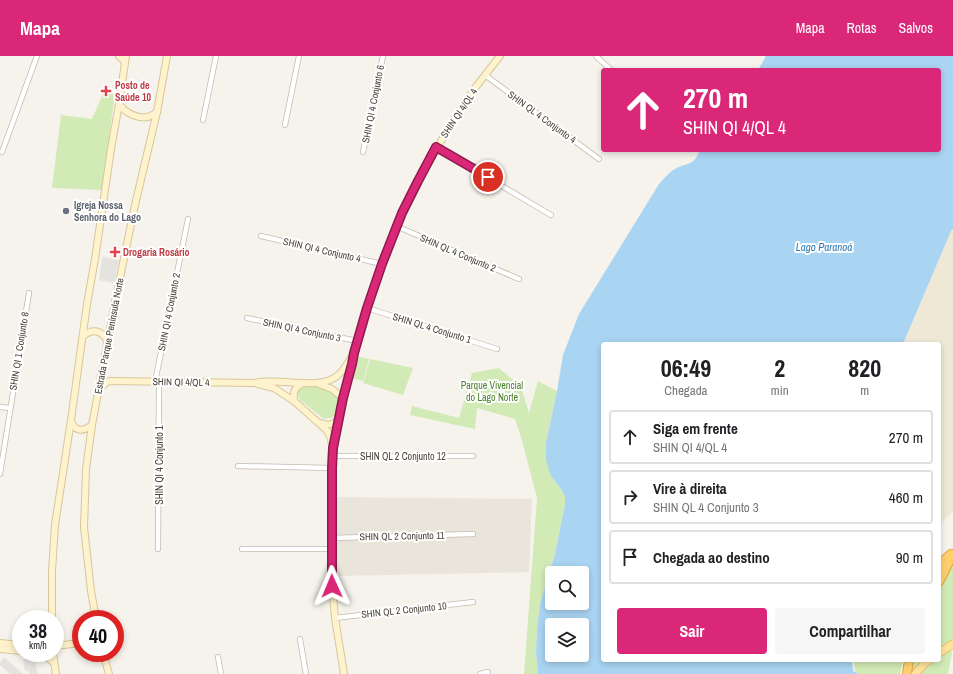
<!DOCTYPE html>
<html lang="pt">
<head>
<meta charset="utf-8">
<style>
  body { margin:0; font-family:"Archivo Narrow",sans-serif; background:#f6f6f6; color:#202124; height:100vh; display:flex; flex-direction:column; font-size:15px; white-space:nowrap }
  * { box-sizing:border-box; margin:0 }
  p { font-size:13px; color:#757577 }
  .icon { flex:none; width:22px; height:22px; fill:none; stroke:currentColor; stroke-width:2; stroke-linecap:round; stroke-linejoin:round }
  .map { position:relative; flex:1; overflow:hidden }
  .drawer { position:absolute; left:601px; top:286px; width:340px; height:320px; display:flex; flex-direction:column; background:#fff; border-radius:4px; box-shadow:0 2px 6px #0003 }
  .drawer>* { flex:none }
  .top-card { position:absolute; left:601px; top:12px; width:340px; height:84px; border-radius:4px; box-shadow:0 2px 6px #0003; background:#db2777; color:#fff; overflow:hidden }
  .fabs { position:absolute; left:545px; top:510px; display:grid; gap:8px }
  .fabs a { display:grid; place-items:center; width:44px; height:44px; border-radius:4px; background:#fff; box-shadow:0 2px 6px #0003; font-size:20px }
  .speed { position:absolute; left:12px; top:554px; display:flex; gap:8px; font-size:20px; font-weight:700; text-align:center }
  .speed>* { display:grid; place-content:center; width:52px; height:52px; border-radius:50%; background:#fff; box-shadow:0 2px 6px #0003; line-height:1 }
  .speed small { font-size:10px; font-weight:400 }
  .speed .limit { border:6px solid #d22; background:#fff; color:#111 }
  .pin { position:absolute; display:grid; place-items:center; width:34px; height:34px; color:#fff; margin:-17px; border:2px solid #fff; border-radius:50%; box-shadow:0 1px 4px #0007 }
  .me { position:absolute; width:44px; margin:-22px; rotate:359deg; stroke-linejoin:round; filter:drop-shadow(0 0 3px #0008) }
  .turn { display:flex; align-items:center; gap:14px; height:84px; padding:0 16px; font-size:18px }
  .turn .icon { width:52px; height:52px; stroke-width:2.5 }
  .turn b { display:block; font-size:28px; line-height:34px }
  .eta { display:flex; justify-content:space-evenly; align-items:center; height:68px; text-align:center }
  .eta b { font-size:24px; font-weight:700; line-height:28px }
  .action { display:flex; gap:8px; margin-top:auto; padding:8px 16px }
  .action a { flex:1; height:46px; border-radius:4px; background:#db2777; color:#fff; font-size:16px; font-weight:700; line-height:46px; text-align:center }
  .action a+a { background:#f6f6f6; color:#202124 }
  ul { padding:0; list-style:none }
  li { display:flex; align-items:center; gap:12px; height:54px; margin:0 8px 6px; padding:0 8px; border:2px solid #e0e0e0; border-radius:4px }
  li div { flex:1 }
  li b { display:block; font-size:15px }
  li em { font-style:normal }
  header { display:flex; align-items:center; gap:24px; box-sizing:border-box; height:56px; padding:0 20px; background:#db2777; color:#fff }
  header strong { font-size:19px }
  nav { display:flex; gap:22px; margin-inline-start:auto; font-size:14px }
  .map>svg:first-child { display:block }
  .residential { fill:#eae5da }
  .education { fill:#efe8d6 }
  .green { fill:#d2eab5 }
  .parking { fill:#e5e3e0 }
  .water { fill:#a9d4f2; fill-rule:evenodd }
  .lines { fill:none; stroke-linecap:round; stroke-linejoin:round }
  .street-casing { stroke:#c2bbae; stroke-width:6 }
  .secondary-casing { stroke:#d6c79b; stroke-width:8 }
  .primary-casing { stroke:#e6c16a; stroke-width:9 }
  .highway-casing { stroke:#e0a43c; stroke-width:10 }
  .street { stroke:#fff; stroke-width:4.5 }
  .secondary { stroke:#fff3cd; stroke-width:6 }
  .primary { stroke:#ffe39c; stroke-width:7 }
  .highway { stroke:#ffcf6e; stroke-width:8 }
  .route-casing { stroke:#8e194d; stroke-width:10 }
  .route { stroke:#db2777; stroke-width:7 }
  .health-dot { fill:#e0444e; stroke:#fff; stroke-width:1.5 }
  .worship-dot { fill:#6b7280; stroke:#fff; stroke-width:1.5 }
  .labels { text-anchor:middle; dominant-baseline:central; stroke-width:4; stroke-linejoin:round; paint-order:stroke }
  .health-label { font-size:10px; font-weight:bold; fill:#be3a42; stroke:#fff; text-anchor:start }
  .street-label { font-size:10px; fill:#4b4439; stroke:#fff }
  .worship-label { font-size:10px; font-weight:bold; fill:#5b616d; stroke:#fff; text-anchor:start }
  .park-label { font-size:10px; fill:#4a7f2a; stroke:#fff }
  .water-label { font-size:11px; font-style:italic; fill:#2e7ab2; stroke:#fff }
</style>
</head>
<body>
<header>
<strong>Mapa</strong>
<nav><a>Mapa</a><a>Rotas</a><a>Salvos</a></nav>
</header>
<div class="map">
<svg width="953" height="618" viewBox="0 0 953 618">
  <rect width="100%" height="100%" fill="#f6f3ec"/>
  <path class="residential" d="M337 441 532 443 529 516 336 520Z"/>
  <path class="education" d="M953 173V455L939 469V288H903L951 175Z"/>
  <g class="green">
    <path d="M115 37 102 134 52 132 61 59 92 63 103 38Z"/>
    <path d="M356 300 369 303 363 325 351 322Z"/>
    <path d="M370 303 413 312 403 339 363 327Z"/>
    <path d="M499 312 521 331 529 357 538 325 557 335 546 387 551 420 561 433 565 440V449L555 498 540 548 537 573 536 596 538 618H524L537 442 521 381 515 363 477 352 475 373 410 359 412 350 459 362 472 317Z"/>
    <path d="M306 329 318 330 335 337 340 343 337 359 330 362 324 363 300 344 297 337 298 332Z"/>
    <path d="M953 506V583L939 594V534Z"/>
    <path d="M949 594 952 596 948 618H919L936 604H939V602Z"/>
    <path d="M854 604H903L900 618H858L855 615Z"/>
    <path d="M914 604H925L918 610 910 618Z"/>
  </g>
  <g class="parking">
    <path d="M102 201 119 204 114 227 99 224Z"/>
    <path d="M4 601 23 618H10L0 609V607Z"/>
    <path d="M30 601 31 607 35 606 38 618H29V615H25L23 604Z"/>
  </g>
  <path class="water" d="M766 0H953V173L951 175 903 288H603V604H852L853 615 859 618H538L536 596 537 573 540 548 555 498 565 449V440L561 433 551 420 546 404V387L557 335 563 299 579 258 659 128C664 123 669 116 675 113 688 106 694 110 700 94H939V14H758ZM552 517H582V547H552ZM552 569H582V599H552Z"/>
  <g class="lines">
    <g class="street-casing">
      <g id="street">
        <path d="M596 0 611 14"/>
        <path d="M485 19 599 103"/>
        <path d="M203 64 216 0"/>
        <path d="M285 69 299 0"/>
        <path d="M436 91 551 159"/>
        <path d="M2 96 37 0"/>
        <path d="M363 96 383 0"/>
        <path d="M396 170 519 223"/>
        <path d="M261 180 382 208"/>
        <path d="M367 252 497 293"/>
        <path d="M247 262 357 285"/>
        <path d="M155 326 188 163"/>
        <path d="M0 351 10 352"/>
        <path d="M332 400H473"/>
        <path d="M238 410 332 412"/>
        <path d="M0 418 29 237"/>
        <path d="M331 482 473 478"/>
        <path d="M158 493 159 326"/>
        <path d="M242 493H331"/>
        <path d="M335 562 473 546"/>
        <path d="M300 583 306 618"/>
        <path d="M218 601 221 618"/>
        <path d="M480 618 488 616"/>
      </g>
    </g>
    <g class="secondary-casing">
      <g id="secondary">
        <path d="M119 0 125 6"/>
        <path d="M119 48C125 57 138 63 148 61 151 60 154 58 157 56"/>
        <path d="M83 280C93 272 102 274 108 286"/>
        <path d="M258 328 274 332 294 345 322 370 328 376 331 383 332 390"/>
        <path d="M319 328 332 333 343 342"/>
        <path d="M99 332 109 325 254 327C278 321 319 335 337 320 344 315 348 307 352 300"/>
        <path d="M294 345C293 335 294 333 302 327"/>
        <path d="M71 364C74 376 83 376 92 369"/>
        <path d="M321 367C328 370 333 369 339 363"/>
        <path d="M52 563V515L55 469 71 364 87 248 95 203 111 93 119 48 126 0"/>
        <path d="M96 563 91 535 84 471 86 413 92 369 115 246 135 149 157 56 167 0"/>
        <path d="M0 587 21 589"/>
        <path d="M55 590 81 587"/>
        <path d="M0 593 21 595"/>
        <path d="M36 597 47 601 54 607"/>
        <path d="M53 597 56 618"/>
        <path d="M103 597 109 618"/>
        <path d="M344 618 335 562 332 530V412L333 392 336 376 343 342 352 308 354 297 367 252 382 208 396 170 406 148 418 125 448 73 475 32 500 0"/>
      </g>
    </g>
    <g class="primary-casing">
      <g id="primary">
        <path d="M939 597 953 588"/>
        <path d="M915 618 924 608 929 604"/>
      </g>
    </g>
    <g class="highway-casing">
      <g id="highway">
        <path d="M939 512 943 505 951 498"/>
        <path d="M939 526 953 498"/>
        <path d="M907 618 909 604"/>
      </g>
    </g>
    <use href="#street" class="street"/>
    <use href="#secondary" class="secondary"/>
    <use href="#primary" class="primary"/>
    <use href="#highway" class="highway"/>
  </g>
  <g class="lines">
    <g class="route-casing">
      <path id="route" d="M332 530V412L333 392 343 342 352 308 354 297 367 252 382 208 402 157 418 125 436 91 488 121"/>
    </g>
    <use href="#route" class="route"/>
  </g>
  <g class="health-dot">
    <path d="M104 29h4v4h4v4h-4v4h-4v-4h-4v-4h4z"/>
    <path d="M113 190h4v4h4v4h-4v4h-4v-4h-4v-4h4z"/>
  </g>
  <circle class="worship-dot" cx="66" cy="155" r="4"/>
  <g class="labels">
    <g class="health-label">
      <text x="115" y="29">Posto de<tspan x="115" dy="12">Saúde 10</tspan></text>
      <text x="123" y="196">Drogaria Rosário</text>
    </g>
    <g class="street-label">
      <text transform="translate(373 48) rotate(-79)">SHIN QI 4 Conjunto 6</text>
      <text transform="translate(459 57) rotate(-56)">SHIN QI 4/QL 4</text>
      <text transform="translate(542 61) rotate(36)">SHIN QL 4 Conjunto 4</text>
      <text transform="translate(322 194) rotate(13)">SHIN QI 4 Conjunto 4</text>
      <text transform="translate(458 197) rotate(23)">SHIN QL 4 Conjunto 2</text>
      <text transform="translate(169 256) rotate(-79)">SHIN QI 4 Conjunto 2</text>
      <text transform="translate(432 272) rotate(17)">SHIN QL 4 Conjunto 1</text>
      <text transform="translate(302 274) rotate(12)">SHIN QI 4 Conjunto 3</text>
      <text transform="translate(109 280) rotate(-79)">Estrada Parque Península Norte</text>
      <text transform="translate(19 295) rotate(-81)">SHIN QI 1 Conjunto 8</text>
      <text transform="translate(181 326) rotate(1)">SHIN QI 4/QL 4</text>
      <text x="403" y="400">SHIN QL 2 Conjunto 12</text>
      <text transform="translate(159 409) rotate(-90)">SHIN QI 4 Conjunto 1</text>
      <text transform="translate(402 480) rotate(-1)">SHIN QL 2 Conjunto 11</text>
      <text transform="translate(404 554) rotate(-6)">SHIN QL 2 Conjunto 10</text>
    </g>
    <g class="worship-label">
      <text x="74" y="149">Igreja Nossa<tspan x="74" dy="12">Senhora do Lago</tspan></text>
    </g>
    <g class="park-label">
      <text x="492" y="329">Parque Vivencial<tspan x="492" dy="12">do Lago Norte</tspan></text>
    </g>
    <g class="water-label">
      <text x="824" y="191">Lago Paranoá</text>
    </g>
  </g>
</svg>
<div class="fabs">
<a><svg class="icon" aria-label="search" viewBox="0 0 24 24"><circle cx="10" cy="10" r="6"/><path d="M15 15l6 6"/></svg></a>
<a><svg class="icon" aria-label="layers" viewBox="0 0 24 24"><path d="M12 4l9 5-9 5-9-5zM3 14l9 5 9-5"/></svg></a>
</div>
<div class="speed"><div>38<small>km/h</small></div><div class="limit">40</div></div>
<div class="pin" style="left:488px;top:121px;background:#d93025"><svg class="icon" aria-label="arrive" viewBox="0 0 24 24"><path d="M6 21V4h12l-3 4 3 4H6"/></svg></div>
<svg class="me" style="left:332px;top:530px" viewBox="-20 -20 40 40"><path d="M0-17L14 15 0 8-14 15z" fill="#db2777" stroke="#fff" stroke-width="4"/></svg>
<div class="top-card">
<div class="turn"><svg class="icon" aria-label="ahead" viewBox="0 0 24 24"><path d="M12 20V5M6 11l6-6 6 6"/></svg><div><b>270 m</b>SHIN QI 4/QL 4</div></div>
</div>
<section class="drawer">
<div class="eta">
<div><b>06:49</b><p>Chegada</p></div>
<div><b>2</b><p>min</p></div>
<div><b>820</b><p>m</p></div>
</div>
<ul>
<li><svg class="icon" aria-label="ahead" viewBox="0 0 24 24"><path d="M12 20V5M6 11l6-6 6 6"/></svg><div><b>Siga em frente</b><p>SHIN QI 4/QL 4</p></div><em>270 m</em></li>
<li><svg class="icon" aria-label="right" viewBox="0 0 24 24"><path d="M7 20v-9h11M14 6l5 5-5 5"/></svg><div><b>Vire à direita</b><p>SHIN QL 4 Conjunto 3</p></div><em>460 m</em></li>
<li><svg class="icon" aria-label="arrive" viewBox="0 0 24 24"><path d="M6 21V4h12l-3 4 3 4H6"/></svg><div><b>Chegada ao destino</b></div><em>90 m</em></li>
</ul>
<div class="action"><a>Sair</a><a>Compartilhar</a></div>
</section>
</div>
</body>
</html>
